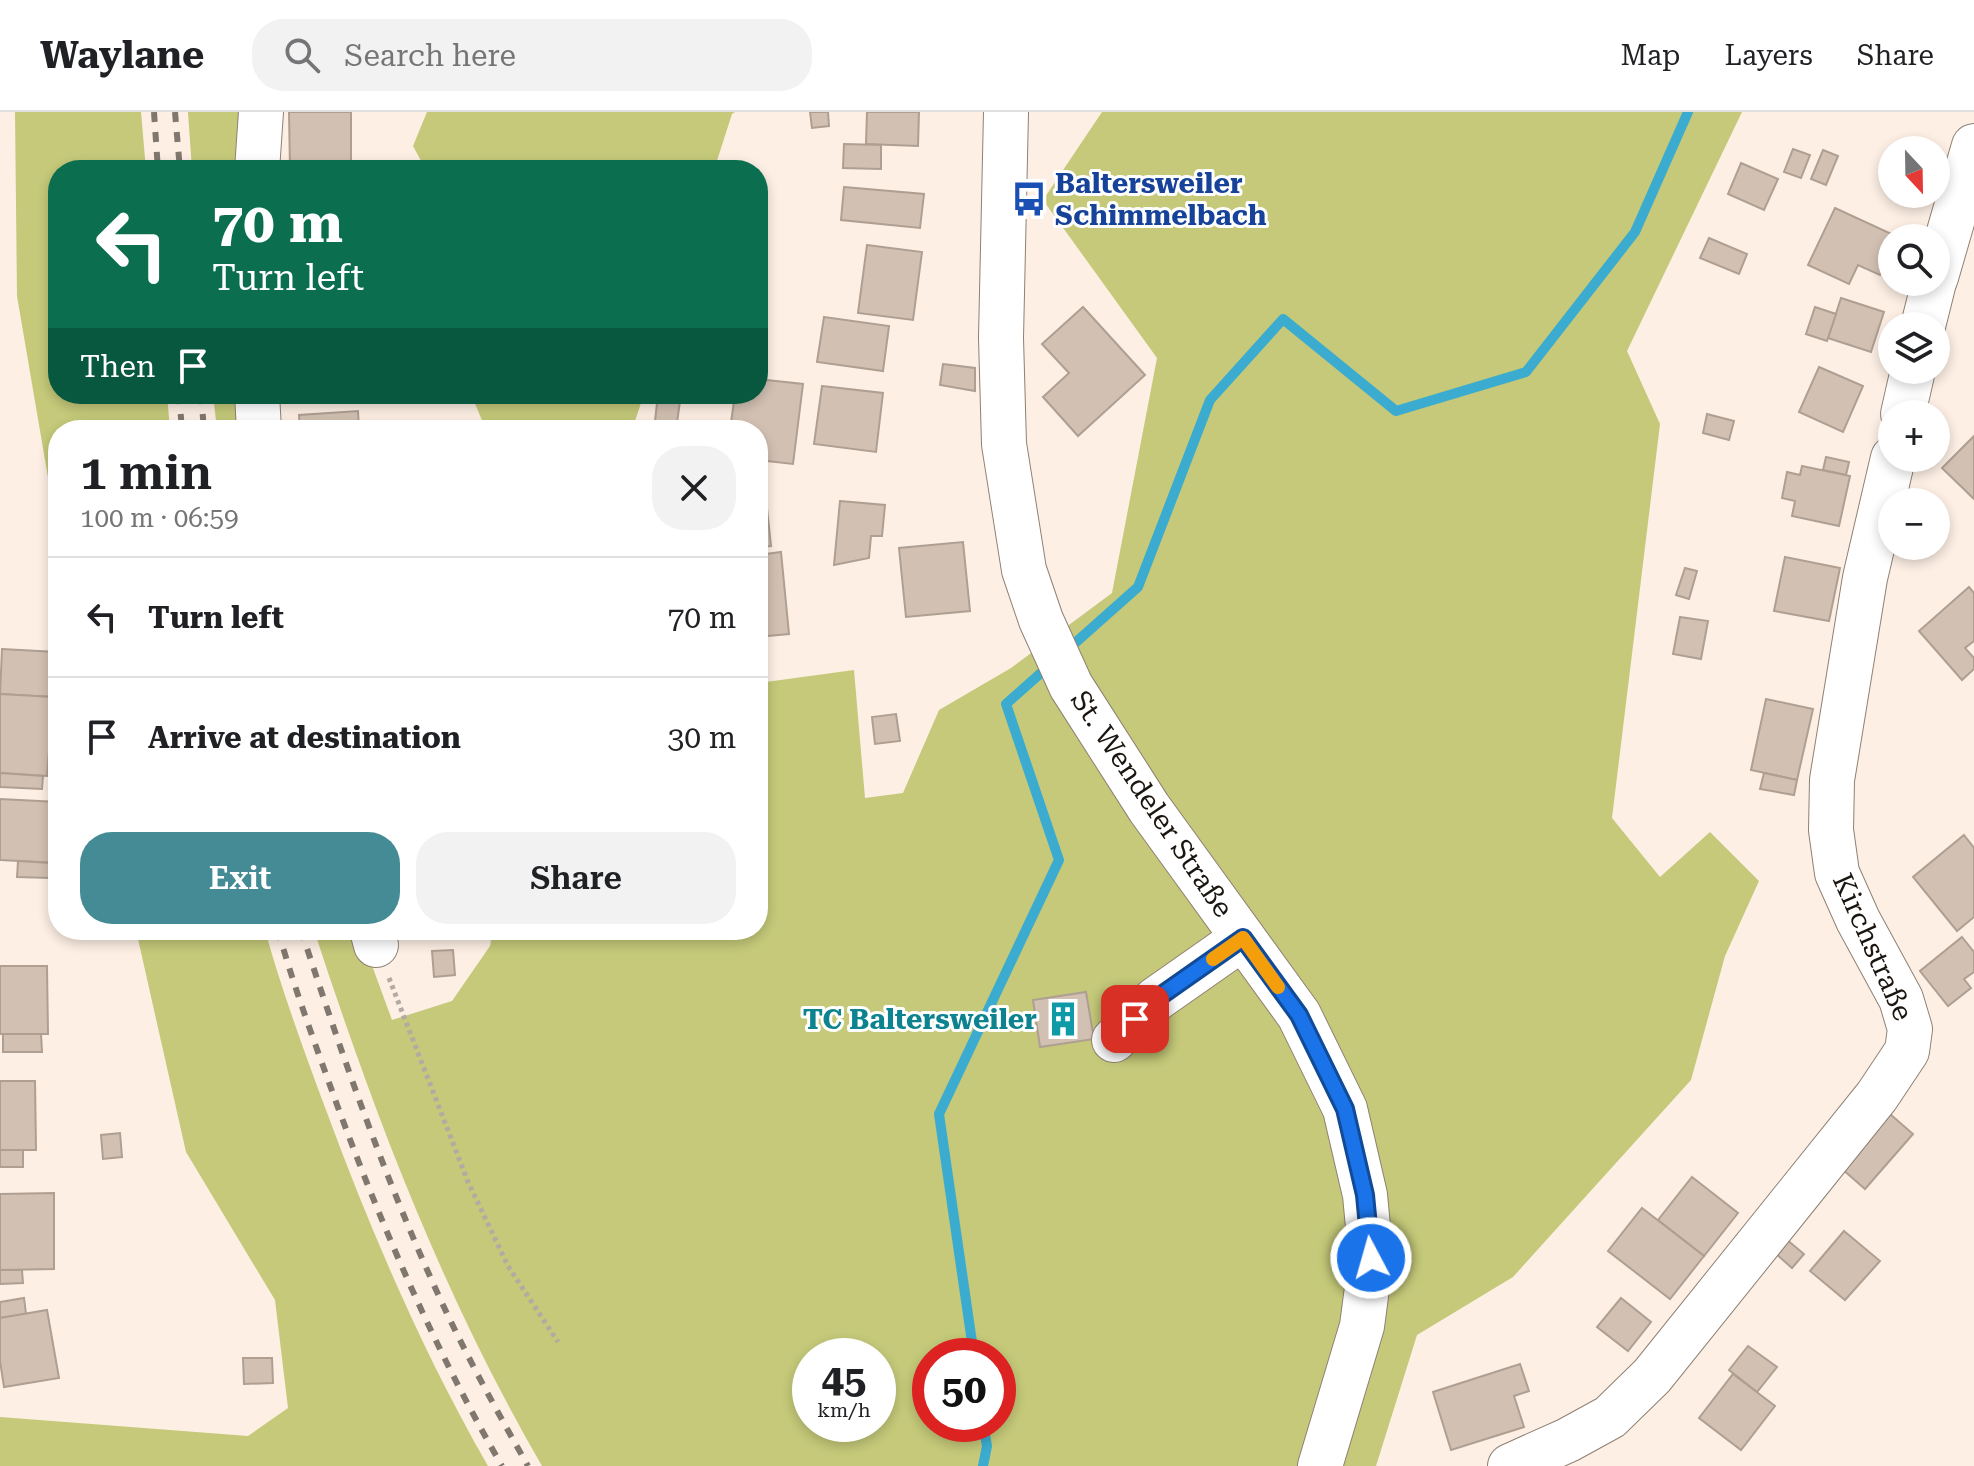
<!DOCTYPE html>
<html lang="en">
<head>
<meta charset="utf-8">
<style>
  body { margin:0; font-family:"Roboto Serif",serif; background:#f2f2f2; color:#202124; height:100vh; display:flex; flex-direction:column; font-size:30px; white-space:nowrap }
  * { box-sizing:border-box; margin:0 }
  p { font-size:26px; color:#757577 }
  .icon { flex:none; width:44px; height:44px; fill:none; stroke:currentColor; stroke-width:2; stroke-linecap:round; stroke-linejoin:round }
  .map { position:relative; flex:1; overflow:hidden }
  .side { position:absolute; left:48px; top:308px; width:720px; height:520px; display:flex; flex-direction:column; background:#fff; border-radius:32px; box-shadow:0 4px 12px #0003 }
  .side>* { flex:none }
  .hud { position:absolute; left:48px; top:48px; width:720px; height:244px; border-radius:32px; box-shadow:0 4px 12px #0003; background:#0b6e4f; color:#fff; overflow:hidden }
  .needle { width:52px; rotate:158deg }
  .tools { position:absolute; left:1878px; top:24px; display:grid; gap:16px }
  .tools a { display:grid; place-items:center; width:72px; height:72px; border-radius:50%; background:#fff; box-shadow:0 4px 12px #0003; font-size:40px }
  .speed { position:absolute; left:792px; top:1226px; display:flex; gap:16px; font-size:40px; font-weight:700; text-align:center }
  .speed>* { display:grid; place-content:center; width:104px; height:104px; border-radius:50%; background:#fff; box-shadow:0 4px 12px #0003; line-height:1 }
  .speed small { font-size:20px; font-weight:400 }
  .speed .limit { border:12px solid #d22; background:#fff; color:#111 }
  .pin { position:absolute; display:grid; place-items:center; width:68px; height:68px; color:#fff; margin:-34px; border-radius:16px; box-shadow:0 4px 12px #0006 }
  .me { position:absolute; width:88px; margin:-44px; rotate:354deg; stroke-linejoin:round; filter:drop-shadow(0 0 6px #0008) }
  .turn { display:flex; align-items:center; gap:28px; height:168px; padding:0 32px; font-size:36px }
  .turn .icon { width:104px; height:104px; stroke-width:2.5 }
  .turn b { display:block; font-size:56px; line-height:68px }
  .then { display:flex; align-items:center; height:76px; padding:0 32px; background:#0003; gap:16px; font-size:30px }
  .round { display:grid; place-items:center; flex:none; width:84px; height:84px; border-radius:32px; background:#f2f2f2 }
  .overview { display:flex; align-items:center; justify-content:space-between; height:136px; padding:0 32px }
  h1 { font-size:48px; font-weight:600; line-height:60px }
  .cta { display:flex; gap:16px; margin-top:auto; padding:16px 32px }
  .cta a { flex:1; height:92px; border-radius:32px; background:#458b95; color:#fff; font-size:32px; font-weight:600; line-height:92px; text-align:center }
  .cta a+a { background:#f2f2f2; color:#202124 }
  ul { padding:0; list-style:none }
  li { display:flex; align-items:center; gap:24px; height:120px; padding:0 32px; border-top:2px solid #e0e0e0 }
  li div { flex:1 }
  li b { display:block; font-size:30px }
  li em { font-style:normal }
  header { display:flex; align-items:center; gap:48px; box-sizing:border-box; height:112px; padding:0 40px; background:#fff; border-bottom:2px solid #e0e0e0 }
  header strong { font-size:38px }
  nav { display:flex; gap:44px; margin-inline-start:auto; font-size:28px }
  .search { width:560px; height:72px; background:#f2f2f2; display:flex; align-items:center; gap:20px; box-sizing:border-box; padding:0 28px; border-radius:32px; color:#757577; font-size:30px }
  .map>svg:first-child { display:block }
  .green { fill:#c5c979; fill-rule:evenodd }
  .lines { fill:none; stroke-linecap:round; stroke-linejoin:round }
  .stream { stroke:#3baccf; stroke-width:10 }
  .building { fill:#d2c1b3; stroke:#af9f92; stroke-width:2 }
  .minor-casing { stroke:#8f8073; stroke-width:46 }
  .major-casing { stroke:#8f8073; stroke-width:46 }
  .path { stroke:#b5aaa1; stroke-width:5; stroke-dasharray:4 4; stroke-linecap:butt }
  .minor { stroke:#fff; stroke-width:44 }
  .major { stroke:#fff; stroke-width:44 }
  .rail { stroke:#80776f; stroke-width:6; stroke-dasharray:10 10; stroke-linecap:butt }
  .route-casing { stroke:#114b97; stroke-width:20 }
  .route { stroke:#1a73e8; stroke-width:14 }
  .slow { stroke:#f59e0b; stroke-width:14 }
  .labels { text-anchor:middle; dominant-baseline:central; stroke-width:6; stroke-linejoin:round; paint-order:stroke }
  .transit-label { font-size:28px; font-weight:bold; fill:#164399; stroke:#fff; text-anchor:start }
  .street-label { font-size:28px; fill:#1b1510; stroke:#fff }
  .culture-label { font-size:28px; font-weight:bold; fill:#0d838f; stroke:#fff; text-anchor:end }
</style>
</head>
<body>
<header>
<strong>Waylane</strong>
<div class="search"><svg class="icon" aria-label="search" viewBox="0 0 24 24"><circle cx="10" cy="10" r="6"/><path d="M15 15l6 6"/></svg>Search here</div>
<nav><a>Map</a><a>Layers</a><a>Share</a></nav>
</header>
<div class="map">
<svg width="1974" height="1354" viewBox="0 0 1974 1354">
  <rect width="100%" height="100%" fill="#fdefe4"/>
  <g class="green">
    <path d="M15 0H141L146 58H58V282H167L170 318H58V424L17 184Z"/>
    <path d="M188 0H246L242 58H192Z"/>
    <path d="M427 0H735L732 2 714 58H426L413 34Z"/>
    <path d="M1102 0H1742L1627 239 1660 312 1612 706 1660 765 1710 720 1759 769 1725 844 1691 968 1513 1165 1417 1223 1376 1354H542C443 1183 375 1005 314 818H359L392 908 452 889 490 834 493 818H758V571L854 558 865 686 903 681 939 598 1011 556 1112 481 1157 246 1043 88ZM810 1244H878V1312H810ZM930 1244H998V1312H930Z"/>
    <path d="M213 282H240L242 318H217Z"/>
    <path d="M471 282H644L632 318H486Z"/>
    <path d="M136 818H265C282 879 304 939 326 998 371 1120 423 1241 488 1354H0V1305L248 1324 288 1296 275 1188 186 1040Z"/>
  </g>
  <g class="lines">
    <g class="stream">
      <path d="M1066 539 1138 475 1210 288 1283 207 1396 299 1526 260 1635 120 1688 0"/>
      <path d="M974 1244 939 1002 1059 748 1006 592 1051 552"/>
      <path d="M983 1354 987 1334 983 1312"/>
    </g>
  </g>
  <g class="building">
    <path d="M289 0H351V56L290 57Z"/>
    <path d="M810 0H828L829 14 812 16Z"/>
    <path d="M867 0H919L918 34 866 32Z"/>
    <path d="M844 32 881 33V57L843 56Z"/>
    <path d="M1793 37 1810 43 1801 66 1784 60Z"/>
    <path d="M1823 38 1838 44 1826 73 1811 67Z"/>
    <path d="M1741 51 1778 67 1764 98 1728 82Z"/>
    <path d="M844 75 924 82 920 116 841 108Z"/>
    <path d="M1835 96 1898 125 1892 126V137L1880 163 1858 153 1849 172 1808 153Z"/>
    <path d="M1709 126 1747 142 1739 162 1700 146Z"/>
    <path d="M867 133 922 140 913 208 858 201Z"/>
    <path d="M1841 186 1884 200 1871 240 1828 226Z"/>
    <path d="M1083 195 1145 263 1078 324 1043 285 1069 261 1042 232Z"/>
    <path d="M1815 195 1836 202 1827 229 1806 222Z"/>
    <path d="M824 205 889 214 883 259 817 250Z"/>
    <path d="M943 252 975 256V279L940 273Z"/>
    <path d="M1819 255 1863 274 1843 320 1799 300Z"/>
    <path d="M758 267 803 272 793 352 758 348V318H730L735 282H758Z"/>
    <path d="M822 274 883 281 876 340 814 332Z"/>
    <path d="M658 282H681L676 318H654Z"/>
    <path d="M358 299 359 318H300L299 303Z"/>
    <path d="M1707 302 1734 309 1729 328 1703 321Z"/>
    <path d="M1974 324V387L1942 356Z"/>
    <path d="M1826 345 1849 350 1846 363 1823 358Z"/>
    <path d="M1802 354 1850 364 1839 414 1792 404 1795 389 1782 386 1787 360 1800 363Z"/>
    <path d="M840 389 885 393 882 424H871L869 446 834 453Z"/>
    <path d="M767 396 771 434 758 435V397Z"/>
    <path d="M963 430 970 499 906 505 899 436Z"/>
    <path d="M781 440 789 522 758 525V443Z"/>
    <path d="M1785 445 1840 456 1829 509 1774 499Z"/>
    <path d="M1685 456 1697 459 1689 487 1676 483Z"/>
    <path d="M1969 475 1974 481V529L1965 536 1974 546V557L1962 568 1919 519Z"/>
    <path d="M1680 505 1708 509 1701 547 1673 542Z"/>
    <path d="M2 537 56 540 53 585 0 582Z"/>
    <path d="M0 582 53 585 47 664 0 661Z"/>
    <path d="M1766 587 1813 597 1797 668 1751 658Z"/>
    <path d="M896 602 900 629 875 632 872 605Z"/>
    <path d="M0 661 43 664 42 677 0 675Z"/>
    <path d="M1764 661 1797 668 1794 683 1760 677Z"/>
    <path d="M0 687 58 690V751L0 748Z"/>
    <path d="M1964 723 1974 736V805L1957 819 1913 765Z"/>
    <path d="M18 749 51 751 50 766 17 765Z"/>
    <path d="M1962 825 1974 840V860L1964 867 1971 876 1948 894 1920 859Z"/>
    <path d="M453 838 455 863 434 865 432 839Z"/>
    <path d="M0 854H47L48 922H0Z"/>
    <path d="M1086 880 1094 927 1040 935 1033 888Z"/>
    <path d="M3 922H41L42 940H3Z"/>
    <path d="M0 969H35L36 1038H0Z"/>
    <path d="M1890 1002 1913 1022 1865 1077 1842 1057Z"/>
    <path d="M120 1021 122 1045 103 1047 101 1023Z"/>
    <rect x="0" y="1038" width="23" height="17"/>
    <path d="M1692 1065 1738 1101 1704 1144 1658 1108Z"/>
    <path d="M54 1081V1157L0 1158V1082Z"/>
    <path d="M1642 1096 1704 1144 1670 1187 1608 1139Z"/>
    <path d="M1844 1119 1880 1149 1845 1188 1810 1159Z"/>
    <path d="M1786 1127 1804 1142 1792 1156 1775 1141Z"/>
    <path d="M0 1158H22L23 1171 0 1172Z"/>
    <path d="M24 1186 26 1202 0 1206V1190Z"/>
    <path d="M1621 1186 1651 1210 1628 1239 1597 1215Z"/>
    <path d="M47 1198 59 1266 4 1275 0 1249V1206Z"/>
    <path d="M1748 1234 1777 1255 1757 1280 1729 1258Z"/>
    <path d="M243 1246H272L273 1271 244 1272Z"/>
    <path d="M1520 1252 1529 1279 1514 1284 1524 1315 1451 1338 1433 1280Z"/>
    <path d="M1733 1262 1775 1294 1741 1338 1699 1306Z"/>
  </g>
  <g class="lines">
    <g class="minor-casing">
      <g id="minor">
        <path d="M257 58 261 0"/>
        <path d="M1936 165 1974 34"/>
        <path d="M1923 214 1934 170"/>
        <path d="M257 282 259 318"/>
        <path d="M1903 302 1913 258"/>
        <path d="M372 818 376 833"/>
        <path d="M1114 928 1156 887 1243 826"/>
        <path d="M1510 1354 1568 1328 1610 1305 1652 1264 1877 984 1907 939 1910 917 1901 887 1858 808 1837 761 1831 718 1832 668 1865 466 1893 346"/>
      </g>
    </g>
    <g class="major-casing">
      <path id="major" d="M1006 0 1001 226 1004 332 1024 458 1041 508 1071 574 1149 696 1299 903 1345 997 1365 1083 1371 1146 1362 1214 1320 1354"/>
    </g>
    <path class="path" d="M389 866 468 1070 508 1154 558 1230"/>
    <use href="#minor" class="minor"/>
    <use href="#major" class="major"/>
    <g class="rail">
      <path d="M154 0 158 58"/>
      <path d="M175 0 180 58"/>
      <path d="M179 282 182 318"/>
      <path d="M201 282 204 318"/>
      <path d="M278 818C294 876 316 934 336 990 382 1115 435 1238 502 1354"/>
      <path d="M301 818C340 937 381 1056 433 1171 461 1234 494 1294 528 1354"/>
    </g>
  </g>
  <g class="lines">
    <g class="route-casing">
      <path id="route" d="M1135 907 1156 887 1243 826 1299 903 1345 997 1365 1083 1371 1146"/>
    </g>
    <use href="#route" class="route"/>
    <path class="slow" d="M1213 847 1243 826 1278 875"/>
  </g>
  <defs>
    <g id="bus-bare" transform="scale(2.76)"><path d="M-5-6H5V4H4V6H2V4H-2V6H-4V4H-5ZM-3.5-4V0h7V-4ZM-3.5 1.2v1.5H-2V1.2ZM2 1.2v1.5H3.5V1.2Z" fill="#1a4fb4" stroke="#fff" stroke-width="2.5" paint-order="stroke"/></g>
    <g id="building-bare" transform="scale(2.76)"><path d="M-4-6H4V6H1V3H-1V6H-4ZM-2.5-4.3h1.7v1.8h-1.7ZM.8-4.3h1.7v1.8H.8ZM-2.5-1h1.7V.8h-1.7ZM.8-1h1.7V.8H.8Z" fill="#0f9aa8" stroke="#fff" stroke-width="2.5" paint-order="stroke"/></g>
  </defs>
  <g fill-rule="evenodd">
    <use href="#bus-bare" x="1029" y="87"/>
    <use href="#building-bare" x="1063" y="907"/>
  </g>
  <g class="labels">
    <g class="transit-label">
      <text x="1055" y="71">Baltersweiler<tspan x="1055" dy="32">Schimmelbach</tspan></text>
    </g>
    <g class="street-label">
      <text transform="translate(1152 692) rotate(56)">St. Wendeler Straße</text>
      <text transform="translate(1873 835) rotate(66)">Kirchstraße</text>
    </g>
    <g class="culture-label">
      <text x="1037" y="907">TC Baltersweiler</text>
    </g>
  </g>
</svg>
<div class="tools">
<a><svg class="needle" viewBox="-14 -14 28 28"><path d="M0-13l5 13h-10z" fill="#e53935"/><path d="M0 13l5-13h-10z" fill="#757577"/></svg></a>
<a><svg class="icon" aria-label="search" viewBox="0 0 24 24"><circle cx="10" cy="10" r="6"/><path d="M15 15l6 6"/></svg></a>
<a><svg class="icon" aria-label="layers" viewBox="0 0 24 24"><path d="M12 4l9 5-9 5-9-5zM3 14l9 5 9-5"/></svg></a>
<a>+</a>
<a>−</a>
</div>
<div class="speed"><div>45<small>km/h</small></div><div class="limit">50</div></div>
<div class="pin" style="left:1135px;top:907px;background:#d93025"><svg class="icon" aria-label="arrive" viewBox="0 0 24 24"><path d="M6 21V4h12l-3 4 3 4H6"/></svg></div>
<svg class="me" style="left:1371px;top:1146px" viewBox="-20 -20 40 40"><circle r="17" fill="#1a73e8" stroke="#fff" stroke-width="3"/><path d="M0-11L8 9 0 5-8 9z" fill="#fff"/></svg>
<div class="hud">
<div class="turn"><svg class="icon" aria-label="left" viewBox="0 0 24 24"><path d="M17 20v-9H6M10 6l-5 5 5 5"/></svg><div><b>70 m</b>Turn left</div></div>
<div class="then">Then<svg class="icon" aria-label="arrive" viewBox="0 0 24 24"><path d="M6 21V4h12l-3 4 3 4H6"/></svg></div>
</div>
<section class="side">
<div class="overview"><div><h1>1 min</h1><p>100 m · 06:59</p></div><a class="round"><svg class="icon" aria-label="close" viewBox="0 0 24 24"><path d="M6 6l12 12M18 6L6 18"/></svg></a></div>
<ul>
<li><svg class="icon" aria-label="left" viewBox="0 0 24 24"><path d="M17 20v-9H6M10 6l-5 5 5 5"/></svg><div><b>Turn left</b></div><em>70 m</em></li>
<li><svg class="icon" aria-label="arrive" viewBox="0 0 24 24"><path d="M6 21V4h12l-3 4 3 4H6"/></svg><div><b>Arrive at destination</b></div><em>30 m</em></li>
</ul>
<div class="cta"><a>Exit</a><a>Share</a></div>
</section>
</div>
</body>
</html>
